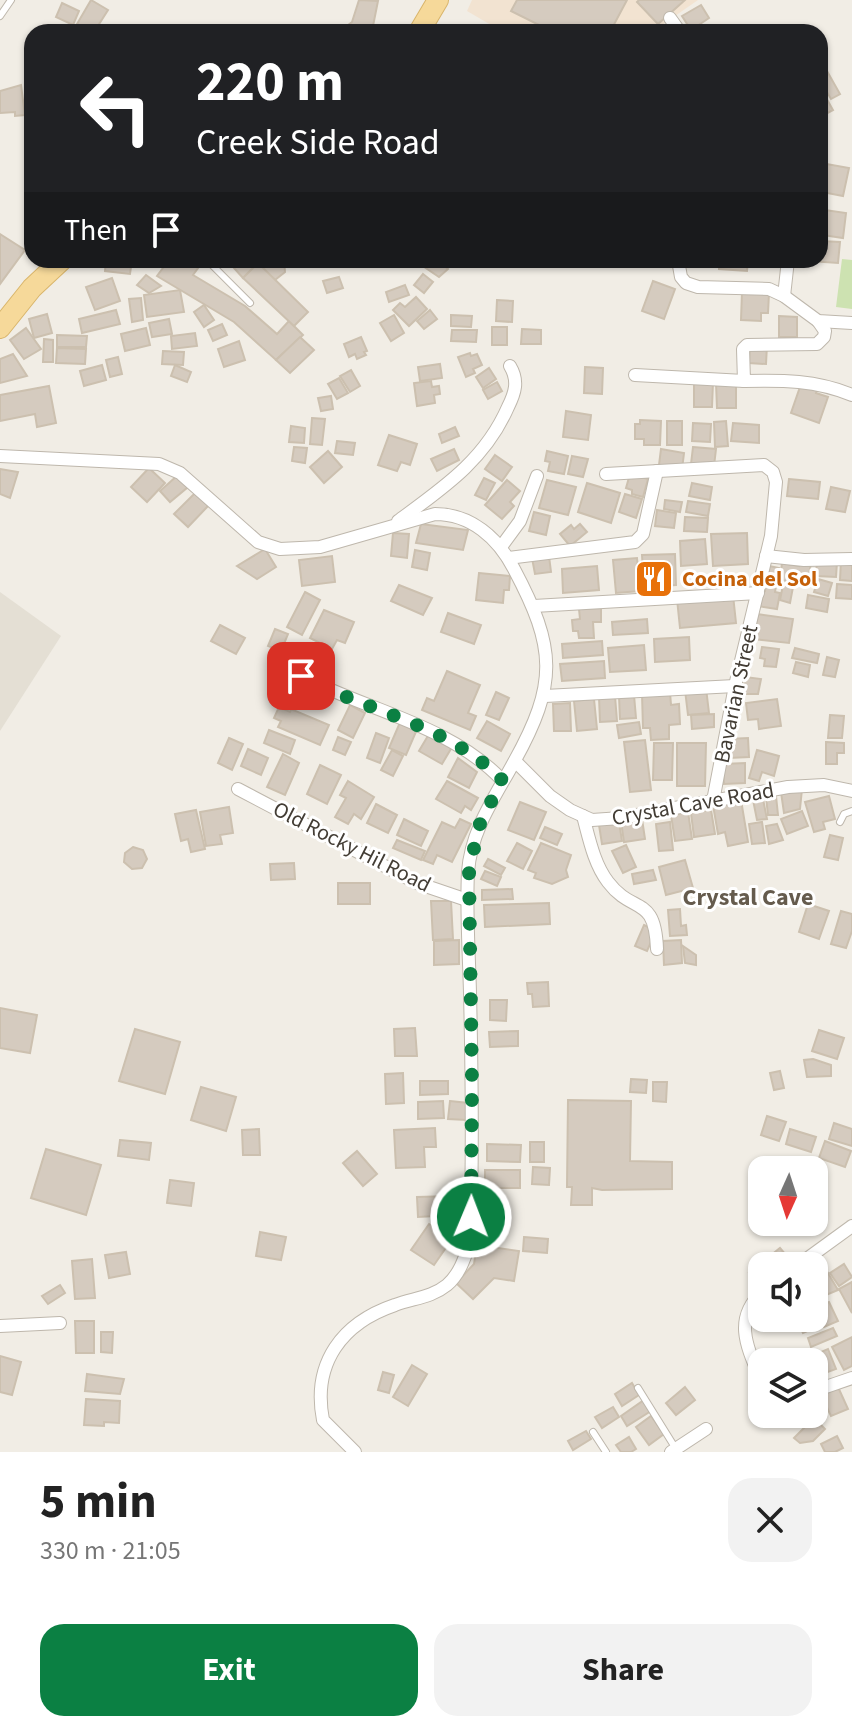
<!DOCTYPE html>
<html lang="en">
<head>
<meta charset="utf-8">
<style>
  body { margin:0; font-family:"Source Sans 3",sans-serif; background:#f2f2f2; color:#222; height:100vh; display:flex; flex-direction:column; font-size:30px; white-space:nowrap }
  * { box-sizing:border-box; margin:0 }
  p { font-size:26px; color:#767676 }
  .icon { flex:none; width:44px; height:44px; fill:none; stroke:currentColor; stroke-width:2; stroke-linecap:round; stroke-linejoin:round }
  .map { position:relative; height:1452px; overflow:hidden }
  .details { display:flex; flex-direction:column; background:#fff; flex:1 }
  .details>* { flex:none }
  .hud { position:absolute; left:24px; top:24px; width:804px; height:244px; border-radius:24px; box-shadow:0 2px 6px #0004; background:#202124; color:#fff; overflow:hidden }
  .needle { width:52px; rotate:183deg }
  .fabs { position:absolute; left:748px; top:1156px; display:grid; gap:16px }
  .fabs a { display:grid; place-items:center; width:80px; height:80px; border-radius:16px; background:#fff; box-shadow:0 2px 6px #0004; font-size:40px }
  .pin { position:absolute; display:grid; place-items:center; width:68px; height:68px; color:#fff; margin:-34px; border-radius:16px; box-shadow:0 4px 12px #0006 }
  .me { position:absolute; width:88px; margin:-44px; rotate:1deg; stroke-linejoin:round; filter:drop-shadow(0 0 6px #0008) }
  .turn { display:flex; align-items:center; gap:28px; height:168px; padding:0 40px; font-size:36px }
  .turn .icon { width:104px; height:104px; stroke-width:2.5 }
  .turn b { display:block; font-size:56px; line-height:68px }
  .then { display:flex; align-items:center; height:76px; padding:0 40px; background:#0003; gap:16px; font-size:30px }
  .round { display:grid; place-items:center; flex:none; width:84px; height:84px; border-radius:24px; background:#f2f2f2 }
  .headline { display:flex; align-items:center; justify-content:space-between; height:136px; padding:0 40px }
  h1 { font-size:48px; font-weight:700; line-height:60px }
  .primary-button { display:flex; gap:16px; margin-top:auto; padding:16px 40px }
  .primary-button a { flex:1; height:92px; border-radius:24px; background:#0b8043; color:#fff; font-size:32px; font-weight:700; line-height:92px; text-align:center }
  .primary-button a+a { background:#f2f2f2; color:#222 }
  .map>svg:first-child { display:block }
  .residential { fill:#e4dfd4 }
  .commercial { fill:#f2e3d1 }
  .green { fill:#cde2b1 }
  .building { fill:#d5cbbf; stroke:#ccc0af; stroke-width:2 }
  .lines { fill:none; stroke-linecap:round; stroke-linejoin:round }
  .service-casing { stroke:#beb7ac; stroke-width:8 }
  .minor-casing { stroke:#beb7ac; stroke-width:14 }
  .primary-casing { stroke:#d9b56b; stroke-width:22 }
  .service { stroke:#fff; stroke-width:6 }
  .minor { stroke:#fff; stroke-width:12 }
  .primary { stroke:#f6d99a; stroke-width:20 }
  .route { stroke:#0b8043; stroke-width:14; stroke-dasharray:0 25.2 }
  .labels { text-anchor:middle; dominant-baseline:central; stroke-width:6; stroke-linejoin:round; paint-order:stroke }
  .food-label { font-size:22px; font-weight:bold; fill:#c56008; stroke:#fff; text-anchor:start }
  .street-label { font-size:22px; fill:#433d35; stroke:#fff }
  .neighbourhood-label { font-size:24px; font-weight:bold; fill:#655b4d; stroke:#fff }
</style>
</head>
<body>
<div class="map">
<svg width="852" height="1452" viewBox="0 0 852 1452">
  <rect width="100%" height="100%" fill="#f1ede5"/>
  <path class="residential" d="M0 592 61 636 0 731Z"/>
  <path class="commercial" d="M472 0H698L652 32H503L467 11Z"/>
  <path class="green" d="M842 259 852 260V309L836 307Z"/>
  <g class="building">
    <path d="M91 0 108 10 94 32 77 24Z"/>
    <path d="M359 0 378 1 372 31 339 32 352 22Z"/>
    <path d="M517 0H627L610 32H553L511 11Z"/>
    <path d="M639 0H685L658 24 637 2Z"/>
    <path d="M62 3 79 11 73 25 56 17Z"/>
    <path d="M701 5 709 18 691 30 682 16Z"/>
    <path d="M827 71 840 94 831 99 820 80V75Z"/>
    <path d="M21 85 25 115 15 116V112L0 113V91Z"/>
    <path d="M820 87 833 110 820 117Z"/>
    <path d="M821 163 849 168 843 196 822 192Z"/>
    <path d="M825 210 846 213 843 238 822 235Z"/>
    <path d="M0 234 25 250 0 284Z"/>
    <path d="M820 241 840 242 838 263 809 261 820 260Z"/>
    <path d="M106 260H132L130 274 105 271Z"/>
    <path d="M169 260H204L193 275 245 306 277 334 289 321 303 335 276 360 234 322 157 276Z"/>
    <path d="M243 260H249L255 266 243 278 234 268Z"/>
    <path d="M263 260H284L285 272 275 280 263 269Z"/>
    <path d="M414 260H438L448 269 439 277Z"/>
    <path d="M719 260H748L747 271 719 269Z"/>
    <path d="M258 263 308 312 294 326 243 278Z"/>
    <path d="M423 274 433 282 424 293 414 285Z"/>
    <path d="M146 275 161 286 149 293 137 285Z"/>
    <path d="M339 277 343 288 327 293 323 281Z"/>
    <path d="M112 278 120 301 95 310 86 287Z"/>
    <path d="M653 281 675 289 664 319 642 311Z"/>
    <path d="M405 285 409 295 389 302 386 292Z"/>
    <path d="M180 290 184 312 147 317 144 295Z"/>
    <path d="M742 292 769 293 768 313H761V321L741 320Z"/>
    <path d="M416 297 427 309 409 326 393 310 400 303 405 307Z"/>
    <path d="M141 298 143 320 132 322 129 299Z"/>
    <path d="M497 300 513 301 512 322 496 321Z"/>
    <path d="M204 305 214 320 204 327 194 312Z"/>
    <path d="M116 310 120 324 82 333 79 319Z"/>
    <path d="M430 310 437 319 424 329 417 321Z"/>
    <path d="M47 314 52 333 34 338 29 319Z"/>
    <path d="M394 315 404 333 391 341 380 323Z"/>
    <path d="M451 315 472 316 471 327 451 326Z"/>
    <path d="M779 316 797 317V337H779Z"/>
    <path d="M169 319 172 334 152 337 149 323Z"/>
    <path d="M222 324 227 335 213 341 208 330Z"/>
    <rect x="492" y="327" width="15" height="18"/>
    <path d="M26 328 41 349 24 359 10 340Z"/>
    <path d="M146 328 150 345 125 351 121 334Z"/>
    <path d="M522 329 541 330V344H521Z"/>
    <path d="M452 330H477L476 342 451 341Z"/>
    <path d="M195 333 197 346 172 349 171 336Z"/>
    <path d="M57 335 87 336 86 347H57Z"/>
    <path d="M300 337 314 350 290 373 276 360Z"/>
    <path d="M361 337 367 351 364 352 366 355 357 359 355 354 349 357 344 344Z"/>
    <path d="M44 339 53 340V362H43Z"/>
    <path d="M239 341 245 360 224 367 218 349Z"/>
    <path d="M750 345H767L766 364 749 363Z"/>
    <path d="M57 348 86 349 85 364 56 363Z"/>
    <path d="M163 351 184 352 183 365 162 364Z"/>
    <path d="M470 353 471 356 477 354 482 365 473 369 475 373 466 377 458 357Z"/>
    <path d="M13 354 27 376 0 383V359Z"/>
    <path d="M118 357 122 374 110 377 106 360Z"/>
    <path d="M440 364 442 378 420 381 418 367Z"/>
    <path d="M102 365 106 380 84 386 80 371Z"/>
    <path d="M175 365 191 372 187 382 171 376Z"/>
    <path d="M585 367 603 368 602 394 584 393Z"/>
    <path d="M489 368 496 379 483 388 476 377Z"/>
    <path d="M351 370 360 386 350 392 340 376Z"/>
    <path d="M339 378 348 393 337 399 328 384Z"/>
    <path d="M431 381 432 387 439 386 440 394 434 395 435 403 417 406 414 383Z"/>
    <path d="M497 382 502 391 488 399 483 390Z"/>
    <path d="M694 382H713L712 407H694Z"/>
    <path d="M716 383H736V408H717Z"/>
    <path d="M801 384 817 390 816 393 828 397 819 423 791 413Z"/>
    <path d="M49 386 56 423 37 427 35 414 0 421V395Z"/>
    <path d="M331 396 333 409 321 411 318 398Z"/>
    <path d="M566 411 591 415 588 440 563 437Z"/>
    <path d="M312 418 325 419 322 445 310 444Z"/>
    <path d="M640 420 661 421 660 445H644V439H635V424H640Z"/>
    <rect x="667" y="421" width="15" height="24"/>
    <path d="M726 421 728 446 715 447 714 422Z"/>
    <path d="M693 423 711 424 710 442 692 441Z"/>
    <path d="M733 423 759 425V443L731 441Z"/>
    <path d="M291 426 305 428 304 443 289 442Z"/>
    <path d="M455 427 459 436 442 443 439 434Z"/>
    <path d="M389 435 417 444 410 465 401 462 397 471 378 465Z"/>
    <path d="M337 441 355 443 353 455 335 453Z"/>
    <path d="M294 447 307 448 305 463 292 461Z"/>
    <path d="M693 447 716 449 714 466 691 464Z"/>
    <path d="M454 449 459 460 437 471 431 459Z"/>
    <path d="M661 449 684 453 682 469 659 465Z"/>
    <path d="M328 451 342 467 324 483 310 467Z"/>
    <path d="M547 451 568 456 564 474 548 471 550 462 545 461Z"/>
    <path d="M495 455 512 467 502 481 485 469Z"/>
    <path d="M572 456 588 459 583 477 568 474Z"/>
    <path d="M149 468 165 483 147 502 131 487Z"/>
    <path d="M0 469 18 472 10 498 0 494Z"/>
    <path d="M630 474 648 479 643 497 632 494V490L626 488Z"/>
    <path d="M178 475 188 487 170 502 160 491Z"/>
    <path d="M484 478 495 483 486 500 475 495Z"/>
    <path d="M789 479 820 482 818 499 787 496Z"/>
    <path d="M507 480 520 491 510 502 514 506 502 519 485 505Z"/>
    <path d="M547 480 576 487 568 515 539 508Z"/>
    <path d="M587 483 620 493 611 523 578 512Z"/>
    <path d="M692 483 712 487 710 500 689 496Z"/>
    <path d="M831 487 850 491 845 512 826 509Z"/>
    <path d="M195 493 209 505 188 527 174 514Z"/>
    <path d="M625 494 642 499 636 518 619 512Z"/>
    <path d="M665 500 682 502 680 512 664 509Z"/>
    <path d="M688 501 710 504 708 516 686 512Z"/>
    <path d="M657 510 676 513 674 528 655 526Z"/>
    <path d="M534 512 550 516 546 535 529 531Z"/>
    <path d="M685 517 708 518 707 532 684 531Z"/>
    <path d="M421 524 468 530 463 550 416 543Z"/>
    <path d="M580 524 587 532 570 546 560 534 571 525 574 529Z"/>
    <path d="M393 533 409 534 407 558 391 556Z"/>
    <path d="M747 533 748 564 713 566 711 534Z"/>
    <path d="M705 539 707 564 681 566 680 541Z"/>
    <path d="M265 549 276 567 257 579 237 566Z"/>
    <path d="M415 550 430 553 427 570 412 567Z"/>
    <path d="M675 554 676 585 644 587 642 555Z"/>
    <path d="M332 556 335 582 302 586 299 560Z"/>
    <path d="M549 556 551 572 535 574 532 558Z"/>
    <path d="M637 558 640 591 616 593 613 560Z"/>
    <path d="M800 560 811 562 808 583 780 580 782 563 799 566Z"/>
    <path d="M841 560H852V581L840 580Z"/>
    <path d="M817 561 837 562 836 577 816 576Z"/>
    <path d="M597 566 599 590 563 593 562 569Z"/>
    <path d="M769 566 779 568 775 592 780 593 777 609 757 606 759 590 765 591Z"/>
    <path d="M479 573 510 576 509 590H504L503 603 476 600Z"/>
    <path d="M818 579 832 583 828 596 814 592Z"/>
    <path d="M837 584 852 585V599L836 598Z"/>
    <path d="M399 585 432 598 423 615 391 601Z"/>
    <path d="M783 585 793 587 790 603 780 600Z"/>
    <path d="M305 592 320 600 302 635 287 627Z"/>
    <path d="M733 595 736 623 680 628 677 599Z"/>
    <path d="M808 595 829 599 827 612 806 608Z"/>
    <path d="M601 608V622H593L594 638H579L578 631H573L572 620 580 619 579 609Z"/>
    <path d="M324 610 354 622 345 643 337 640 332 649 310 638Z"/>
    <path d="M448 613 481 625 474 644 441 632Z"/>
    <path d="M757 614 793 619 789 643 754 639Z"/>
    <path d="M647 619 648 633 613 635 612 622Z"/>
    <path d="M220 625 245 638 236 654 211 641Z"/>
    <path d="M275 629 288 634 281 651 268 646Z"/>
    <path d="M689 637 690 660 655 662 654 639Z"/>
    <path d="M602 641 603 655 563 658 562 644Z"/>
    <path d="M644 645 646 670 610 672 608 648Z"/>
    <path d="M762 647 779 649 776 667 764 666 765 659 760 658Z"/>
    <path d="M795 648 819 654 817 663 792 658Z"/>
    <path d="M827 657 839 660 835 677 823 675Z"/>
    <path d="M604 661 605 678 562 681 560 664Z"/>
    <path d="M796 662 810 665 808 677 793 673Z"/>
    <path d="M447 671 480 685 468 713 476 716 470 730 422 710 427 698 434 701Z"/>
    <path d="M745 677 761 679 758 694H743Z"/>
    <path d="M706 688 709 713 688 715 685 690Z"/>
    <path d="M496 692 509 698 499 720 486 715Z"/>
    <path d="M670 692 671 705 679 704 680 724 669 725V739L651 740 650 728H643L642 694Z"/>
    <path d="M634 695 636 718 620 719 619 696Z"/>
    <path d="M615 696 617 721 600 722 599 697Z"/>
    <path d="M594 699 597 729 577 731 574 701Z"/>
    <path d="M777 699 781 726 759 729 758 719 748 720 746 703Z"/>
    <path d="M570 703 571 731H554L553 704Z"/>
    <path d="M350 705 365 713 353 738 338 730Z"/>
    <path d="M279 707 290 712 291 709 329 725 320 745 278 727 281 721 274 718Z"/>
    <path d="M714 714V727L692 729 691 715Z"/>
    <path d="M830 715 844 716 842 738H828Z"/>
    <path d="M401 720 418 727 406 755 389 748Z"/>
    <path d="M487 721 510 734 501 751 477 738Z"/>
    <path d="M639 722 641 734 619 738 617 725Z"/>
    <path d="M269 730 295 740 290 754 264 743Z"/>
    <path d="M376 733 389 738 380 763 367 758Z"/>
    <path d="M429 734 452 747 442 764 419 751Z"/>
    <path d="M338 737 351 742 345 755 333 750Z"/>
    <path d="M229 738 243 744 232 770 218 763Z"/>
    <path d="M748 738 749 757 729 758 728 739Z"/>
    <path d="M645 740 651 790 630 792 624 742Z"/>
    <path d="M826 742 844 743V753H837V764H826Z"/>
    <path d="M654 743H673L672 780H653Z"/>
    <path d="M677 743H706L705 786H677Z"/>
    <path d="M248 749 268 758 261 775 241 766Z"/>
    <path d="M392 750 403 756 393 776 381 770Z"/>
    <path d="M757 750 779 756 774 776 762 772 759 781 749 778Z"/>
    <path d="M283 754 299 763 285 795 267 787Z"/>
    <path d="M458 758 477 772 469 788 448 777Z"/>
    <path d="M745 763V783L724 784 723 764Z"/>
    <path d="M320 765 341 775 327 804 307 794Z"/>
    <path d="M348 781 374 797 361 819 354 814 348 824 335 817 346 798 340 795Z"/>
    <path d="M447 781 478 798 471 810 465 806 461 813 436 799Z"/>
    <path d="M802 789 800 809 784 813 781 792Z"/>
    <path d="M776 796 778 815H768L766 797Z"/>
    <path d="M829 796 835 819 823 822 825 829 814 832 805 802Z"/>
    <path d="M763 799 767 819 757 820 753 800Z"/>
    <path d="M741 800 748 842 728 846 725 832 718 834 713 805Z"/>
    <path d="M520 802 546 812 534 840 508 830Z"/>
    <path d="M376 804 397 815 388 833 367 823Z"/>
    <path d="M229 807 233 833 220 835 222 844 206 846 200 812Z"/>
    <path d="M196 810 205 849 191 852 188 839 181 841 175 814Z"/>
    <path d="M711 810 715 834 694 837 691 813Z"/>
    <path d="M802 811 808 826 787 834 781 819Z"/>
    <path d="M688 812 692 839 675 841 671 815Z"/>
    <path d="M404 819 428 831 421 846 397 835Z"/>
    <path d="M460 819 471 824 452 862 437 855 433 864 423 860 442 822 455 828Z"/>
    <path d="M642 819 645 839 624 842 621 822Z"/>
    <path d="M619 822 622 841 602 844 599 825Z"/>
    <path d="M670 822 673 850 659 851 656 824Z"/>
    <path d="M762 822 765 843 752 844 749 824Z"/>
    <path d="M777 824 783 840 769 844 766 826Z"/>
    <path d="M545 827 562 834 557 845 540 838Z"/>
    <path d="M830 835 843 838 838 860 824 857Z"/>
    <path d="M397 840 425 851 421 860 393 848Z"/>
    <path d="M517 843 532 851 523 869 507 861Z"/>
    <path d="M541 843 571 855 566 870 568 877 552 884 534 878 536 873 528 870Z"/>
    <path d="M626 845 636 867 623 873 612 851Z"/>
    <path d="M133 847 143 850 147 859 142 868 132 869 124 862 125 853Z"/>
    <path d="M488 859 505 868 501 875 484 866Z"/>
    <path d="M685 860 693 888 666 895 659 867Z"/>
    <path d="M294 863 295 879 271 880 270 864Z"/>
    <path d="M653 870 656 880 634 884 632 874Z"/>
    <path d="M485 871 501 877 497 886 481 879Z"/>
    <rect x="338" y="883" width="32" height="21"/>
    <path d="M512 889 513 899 482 900V890Z"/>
    <path d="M431 901H451L453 939 433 940Z"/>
    <path d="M549 903 550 924 485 927 484 905Z"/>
    <path d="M808 904 829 911 819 939 799 932Z"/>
    <path d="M680 909 681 926 686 925 687 935 670 936 668 910Z"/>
    <path d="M841 911 852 914V931L846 948 831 944Z"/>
    <path d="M644 925 656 931 647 951 635 946Z"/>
    <path d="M459 940V964L434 965V941Z"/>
    <path d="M681 940 682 963 664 965 663 941Z"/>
    <path d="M683 946 696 955V965L685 963Z"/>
    <path d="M548 982 549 1006 533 1007 532 994H528L527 983Z"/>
    <path d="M490 1000H507L506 1021 490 1020Z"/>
    <path d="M0 1008 37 1015 30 1053 0 1048Z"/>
    <path d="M415 1028 417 1056H395L394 1029Z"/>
    <path d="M135 1029 180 1042 165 1094 119 1081Z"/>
    <path d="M819 1030 844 1038 837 1059 812 1051Z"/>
    <path d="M518 1031V1046L490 1047 489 1032Z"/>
    <path d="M813 1059 831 1065V1076L807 1077 804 1060Z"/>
    <path d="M780 1071 784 1088 774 1090 770 1073Z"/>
    <path d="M403 1073 404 1103 386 1104 385 1074Z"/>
    <path d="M631 1079 647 1080 646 1093 630 1092Z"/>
    <path d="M420 1081H448V1094L420 1095Z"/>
    <path d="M653 1082H667L666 1102 653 1101Z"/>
    <path d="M201 1087 236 1097 226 1131 191 1120Z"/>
    <path d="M568 1100 631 1101 630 1161 672 1162V1189L602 1190 592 1188V1205H571L572 1187H567Z"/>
    <path d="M443 1101 444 1118 418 1119V1102Z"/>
    <path d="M450 1101 468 1103 467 1120 448 1119Z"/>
    <path d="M767 1116 786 1122 779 1141 761 1135Z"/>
    <path d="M834 1123 852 1129V1146L829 1139Z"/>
    <path d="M435 1128 436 1147H424L425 1167 396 1168 394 1130Z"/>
    <path d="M259 1129 260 1155H243L242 1130Z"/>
    <path d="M790 1129 816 1137 811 1152 786 1144Z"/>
    <path d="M120 1140 151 1143 149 1160 118 1156Z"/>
    <path d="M825 1141 851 1151 845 1167 819 1158Z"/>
    <rect x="530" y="1142" width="14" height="20"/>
    <path d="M487 1144 521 1145 520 1162 487 1161Z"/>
    <path d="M46 1149 101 1165 86 1215 31 1198Z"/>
    <path d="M357 1151 377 1174 363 1186 343 1163Z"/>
    <path d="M533 1167 550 1168 549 1185 532 1184Z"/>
    <rect x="485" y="1170" width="35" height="18"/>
    <path d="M170 1180 194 1183 191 1206 167 1203Z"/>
    <path d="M453 1196 454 1215 418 1217 417 1197Z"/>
    <path d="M429 1224 452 1239 434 1265 411 1250Z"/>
    <path d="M260 1232 286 1237 281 1260 256 1256Z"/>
    <path d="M524 1237 548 1239 547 1253 523 1251Z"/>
    <path d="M477 1245 519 1251 514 1281 494 1278 473 1299 456 1283 474 1264Z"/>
    <path d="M780 1248 791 1261 784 1266H762V1284L759 1286 749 1273Z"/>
    <path d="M126 1252 130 1274 109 1278 105 1255Z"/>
    <path d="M92 1259 95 1298 75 1299 72 1261Z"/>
    <path d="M844 1264 852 1277 839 1286 830 1273Z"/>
    <path d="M825 1268 838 1290 814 1300V1274Z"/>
    <path d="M852 1282V1313L839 1289Z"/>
    <path d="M60 1285 65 1293 48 1304 42 1296Z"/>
    <path d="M829 1302 838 1321 824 1327 815 1308Z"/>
    <path d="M814 1315 819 1326 803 1333 796 1319 814 1318Z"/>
    <path d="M75 1321H94V1353H76Z"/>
    <path d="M833 1328 837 1336 811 1347 808 1338Z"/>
    <path d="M101 1332H113L112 1353 101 1352Z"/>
    <path d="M852 1337V1366L844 1370 832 1347Z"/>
    <path d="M828 1349 836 1369 817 1376 814 1362 809 1357Z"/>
    <path d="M0 1356 21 1362 12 1395 0 1392Z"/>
    <path d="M412 1365 427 1374 408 1406 393 1397Z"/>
    <path d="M383 1372 394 1375 389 1393 378 1390Z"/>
    <path d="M87 1374 124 1379 120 1394 85 1391Z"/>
    <path d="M632 1383 639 1395 622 1406 615 1394Z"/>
    <path d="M685 1387 695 1400 676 1415 666 1403Z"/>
    <path d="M838 1387 848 1409 831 1416 821 1395Z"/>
    <path d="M86 1399 120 1401 119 1423 104 1422V1426L84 1425Z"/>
    <path d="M644 1400 651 1411 627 1426 621 1416Z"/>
    <path d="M613 1407 619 1417 602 1428 595 1417Z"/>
    <path d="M651 1416 664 1434 649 1445 636 1427Z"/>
    <path d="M814 1418 825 1429 813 1441 800 1443 794 1438Z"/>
    <path d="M586 1431 591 1439 573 1450 568 1441Z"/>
    <path d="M837 1436 843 1448 835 1452H825L821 1444Z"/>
    <path d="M629 1437 636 1449 631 1452H621L616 1445Z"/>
  </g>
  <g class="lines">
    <g class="service-casing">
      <g id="service">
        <path d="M0 16 11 0"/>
        <path d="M207 260 250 303"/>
        <path d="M840 822 844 814 852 811"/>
        <path d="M638 1388 676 1449"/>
        <path d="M593 1432 606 1452"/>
      </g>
    </g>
    <g class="minor-casing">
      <g id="minor">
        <path d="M670 18 680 32"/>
        <path d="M678 260 681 277 686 283 698 287 769 289 784 296 818 321 852 323"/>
        <path d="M784 296 788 260"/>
        <path d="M818 321 825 331 824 337 817 344 747 345 743 349 744 381C782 380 816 380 852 395"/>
        <path d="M635 375 744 381"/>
        <path d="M0 456 159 464 180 473 258 542 280 549 320 547 435 514C471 514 498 538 514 569 556 648 558 683 514 762 495 797 471 830 468 872 466 912 469 953 470 993 472 1076 473 1159 470 1242 465 1257 460 1274 447 1285 431 1298 413 1298 395 1305 342 1323 312 1363 323 1420L355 1452"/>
        <path d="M606 474 764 465 773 472 776 482 771 536 735 686 713 801"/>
        <path d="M398 521C443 488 485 460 508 407 515 393 519 381 510 366"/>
        <path d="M501 547 520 521 537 476"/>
        <path d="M766 556 804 560 852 559"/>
        <path d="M508 558 635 542 643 534 657 471"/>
        <path d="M534 606 758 593"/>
        <path d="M301 676C366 710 450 725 502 780"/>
        <path d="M545 696 735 686"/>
        <path d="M515 761 550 796 570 810 592 820 621 818 788 787 824 785 852 791"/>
        <path d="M238 789 417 883 467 900"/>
        <path d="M583 816C589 838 594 864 608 882 633 915 655 894 657 949"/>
        <path d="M797 1266 852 1226"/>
        <path d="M762 1292C732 1320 748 1349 762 1382"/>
        <path d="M0 1326 60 1323"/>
        <path d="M814 1391 852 1378"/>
        <path d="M671 1452 706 1429"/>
      </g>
    </g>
    <g class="primary-casing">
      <g id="primary">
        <path d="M419 32 438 0"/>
        <path d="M0 328 32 288 62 260"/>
      </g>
    </g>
    <use href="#service" class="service"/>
    <use href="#minor" class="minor"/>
    <use href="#primary" class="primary"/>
  </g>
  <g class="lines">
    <path class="route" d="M301 676C366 711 449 725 502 780L480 824 469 869 472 1083 471 1217"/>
  </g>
  <defs>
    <g id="restaurant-square" transform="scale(2)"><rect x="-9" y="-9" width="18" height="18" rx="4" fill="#e8710a" stroke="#fff"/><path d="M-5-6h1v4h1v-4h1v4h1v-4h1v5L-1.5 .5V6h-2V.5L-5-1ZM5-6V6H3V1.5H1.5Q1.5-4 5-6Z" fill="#fff"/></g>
  </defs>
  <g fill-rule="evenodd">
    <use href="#restaurant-square" x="654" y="579"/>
  </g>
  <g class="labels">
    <g class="food-label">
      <text x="682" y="579">Cocina del Sol</text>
    </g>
    <g class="street-label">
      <text transform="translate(736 694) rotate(-78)">Bavarian Street</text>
      <text transform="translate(693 804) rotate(-10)">Crystal Cave Road</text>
      <text transform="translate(352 847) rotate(27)">Old Rocky Hil Road</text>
    </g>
    <g class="neighbourhood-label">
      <text x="748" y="897">Crystal Cave</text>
    </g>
  </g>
</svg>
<div class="fabs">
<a><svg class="needle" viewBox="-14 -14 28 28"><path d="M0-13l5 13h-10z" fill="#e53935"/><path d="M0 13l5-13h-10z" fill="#767676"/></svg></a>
<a><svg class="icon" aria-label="sound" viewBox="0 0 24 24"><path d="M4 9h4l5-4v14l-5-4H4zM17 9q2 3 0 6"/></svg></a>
<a><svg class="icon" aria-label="layers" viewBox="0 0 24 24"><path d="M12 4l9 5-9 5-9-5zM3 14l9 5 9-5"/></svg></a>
</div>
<div class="pin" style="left:301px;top:676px;background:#d93025"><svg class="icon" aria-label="arrive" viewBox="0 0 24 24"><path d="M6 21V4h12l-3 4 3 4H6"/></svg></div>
<svg class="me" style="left:471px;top:1217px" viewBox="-20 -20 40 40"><circle r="17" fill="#0b8043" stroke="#fff" stroke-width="3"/><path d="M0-11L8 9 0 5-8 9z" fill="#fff"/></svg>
<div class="hud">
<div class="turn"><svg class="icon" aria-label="left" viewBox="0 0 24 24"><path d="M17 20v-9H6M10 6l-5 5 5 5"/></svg><div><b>220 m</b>Creek Side Road</div></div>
<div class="then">Then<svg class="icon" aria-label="arrive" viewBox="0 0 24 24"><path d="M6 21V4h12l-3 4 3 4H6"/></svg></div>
</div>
</div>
<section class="details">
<div class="headline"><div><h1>5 min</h1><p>330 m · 21:05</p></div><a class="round"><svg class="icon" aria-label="close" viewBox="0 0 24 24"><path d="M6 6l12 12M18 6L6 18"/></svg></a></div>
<div class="primary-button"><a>Exit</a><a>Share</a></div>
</section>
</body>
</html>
